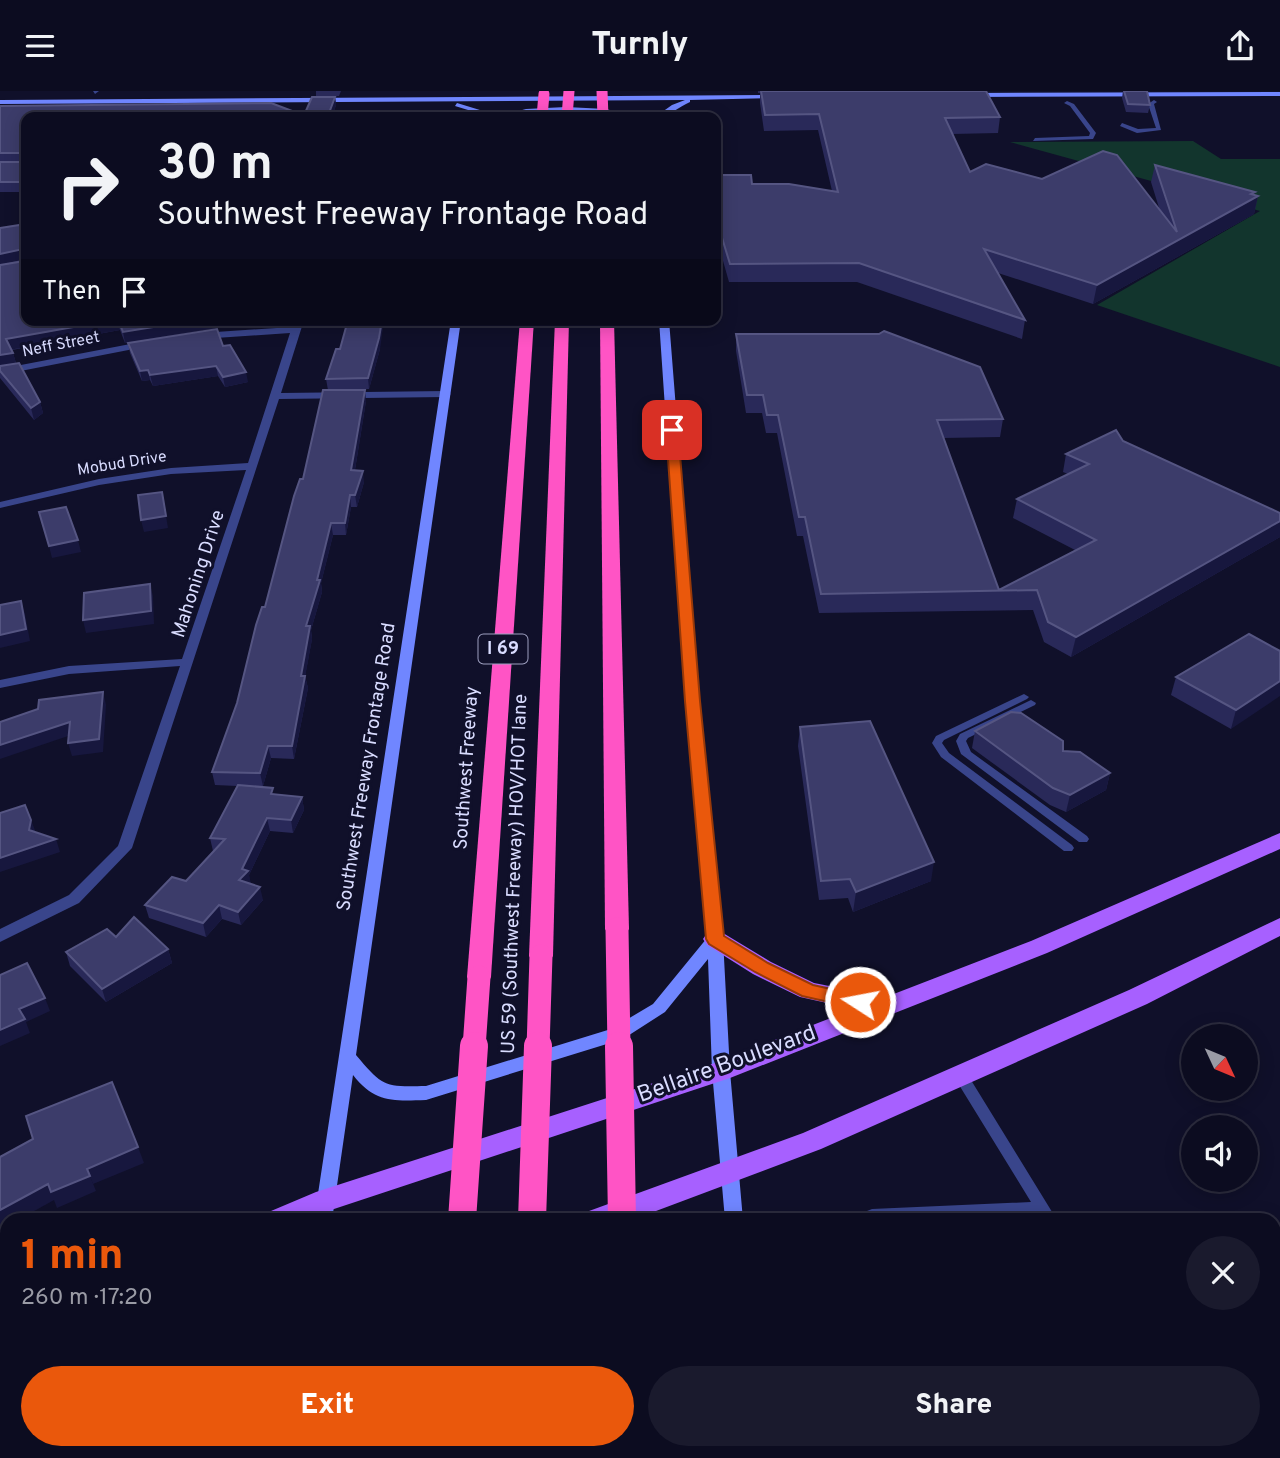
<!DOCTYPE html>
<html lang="en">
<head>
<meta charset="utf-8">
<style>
  body { margin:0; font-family:Overpass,sans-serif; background:#1a1a2d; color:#f1f3f6; height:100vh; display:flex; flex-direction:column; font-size:26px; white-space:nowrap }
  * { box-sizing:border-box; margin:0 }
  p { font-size:23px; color:#9a9ba5 }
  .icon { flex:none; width:38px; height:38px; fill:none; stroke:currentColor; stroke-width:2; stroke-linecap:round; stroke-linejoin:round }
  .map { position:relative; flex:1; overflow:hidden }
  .drawer { position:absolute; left:0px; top:1122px; width:1281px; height:247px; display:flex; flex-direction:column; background:#0c0c20; border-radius:21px 21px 0 0; box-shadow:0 4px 18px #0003,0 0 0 2px #2c2c3e }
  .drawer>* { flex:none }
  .guide { position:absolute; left:21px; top:21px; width:700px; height:214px; border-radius:14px; box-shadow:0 4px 18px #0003,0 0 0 2px #2c2c3e; background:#0c0c20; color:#f1f3f6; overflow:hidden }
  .needle { width:46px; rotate:134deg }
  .buttons { position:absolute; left:1181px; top:933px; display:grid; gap:14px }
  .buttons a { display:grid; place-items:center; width:77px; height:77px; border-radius:50%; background:#0c0c20; box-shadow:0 4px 18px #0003,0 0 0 2px #2c2c3e; font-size:35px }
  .pin { position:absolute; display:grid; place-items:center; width:60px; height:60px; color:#fff; margin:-30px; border-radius:14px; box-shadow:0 4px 10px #0006 }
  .me { position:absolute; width:77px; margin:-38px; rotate:281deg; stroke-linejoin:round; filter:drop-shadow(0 0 5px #0008) }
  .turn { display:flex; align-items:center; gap:24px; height:147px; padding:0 21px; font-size:32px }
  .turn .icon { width:91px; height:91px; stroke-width:2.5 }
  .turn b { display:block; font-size:49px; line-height:60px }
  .then { display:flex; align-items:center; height:66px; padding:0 21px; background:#0003; gap:14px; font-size:26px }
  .round { display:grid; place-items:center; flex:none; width:74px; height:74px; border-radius:37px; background:#1a1a2d }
  .summary { display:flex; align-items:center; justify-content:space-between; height:119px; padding:0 21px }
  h1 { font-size:42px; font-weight:800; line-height:52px; color:#ea580c }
  .cta { display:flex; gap:14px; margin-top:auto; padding:14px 21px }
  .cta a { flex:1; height:80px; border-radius:42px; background:#ea580c; color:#fff; font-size:28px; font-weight:800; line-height:80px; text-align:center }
  .cta a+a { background:#1a1a2d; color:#f1f3f6 }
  header { display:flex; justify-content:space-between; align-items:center; height:91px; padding:0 21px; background:#0c0c20; font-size:32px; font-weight:800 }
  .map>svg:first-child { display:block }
  .green { fill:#12352d }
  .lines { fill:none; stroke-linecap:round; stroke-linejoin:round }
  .lane { fill:#39458b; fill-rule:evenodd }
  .street { fill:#39458b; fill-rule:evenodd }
  .secondary { fill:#7086ff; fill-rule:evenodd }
  .primary { fill:#a760ff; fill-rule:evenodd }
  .highway { fill:#ff54c5; fill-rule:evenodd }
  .highway-bridge-far2 { stroke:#ff54c5; stroke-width:11 }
  .highway-bridge-far1 { stroke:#ff54c5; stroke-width:23 }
  .highway-bridge { stroke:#ff54c5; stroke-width:28 }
  .wall { fill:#292959 }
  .shaded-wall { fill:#17173e }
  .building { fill:#3c3c6a; stroke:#555582; stroke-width:2 }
  .route { fill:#ea580c; stroke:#983908; stroke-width:2 }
  .labels { text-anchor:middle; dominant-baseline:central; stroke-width:6; stroke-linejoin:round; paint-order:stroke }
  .far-street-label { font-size:16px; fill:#d9dcff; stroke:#10102a }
  .shield { fill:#10102a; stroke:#9d9fbf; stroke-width:2 }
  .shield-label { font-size:18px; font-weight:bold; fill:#d9dcff }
  .street-label { font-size:19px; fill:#d9dcff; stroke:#10102a }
  .near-street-label { font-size:23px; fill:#d9dcff; stroke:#10102a }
</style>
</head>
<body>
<header><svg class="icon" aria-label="menu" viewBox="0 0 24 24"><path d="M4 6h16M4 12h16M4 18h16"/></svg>Turnly<svg class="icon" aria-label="share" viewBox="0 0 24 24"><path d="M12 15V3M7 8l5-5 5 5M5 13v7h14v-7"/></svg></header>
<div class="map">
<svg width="1280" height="1367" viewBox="0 0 1280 1367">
  <rect width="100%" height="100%" fill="#10102a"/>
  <path class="green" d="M1193 50 1221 68H1280V276L1097 214 1260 120 1010 51Z"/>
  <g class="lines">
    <g class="lane">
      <path d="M93 0H99L95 3Z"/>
      <path d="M1154 9 1157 11 1154 13 1161 39 1137 42 1120 35 1122 32 1138 38 1156 37 1148 13Z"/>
      <path d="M1067 10 1074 13 1096 42 1093 48 1033 50 1035 47 1089 45 1090 42 1070 15 1064 12Z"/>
      <path d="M1024 603 1029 606 1027 608 944 649 942 652 949 662 1072 754 1074 757 1072 760H1064L941 666 932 652 936 645Z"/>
      <path d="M1031 609 1036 612 1035 614 968 647 966 650 971 661 1087 745 1089 748 1087 751H1079L961 663 956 650 960 643Z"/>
      <path d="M961 980 966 981 1057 1129H1042L1038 1122 899 1129H861L867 1120 872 1118 1031 1111 956 989 955 985 956 981Z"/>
      <path d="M1280 1241V1256L1274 1259V1244Z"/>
      <path d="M1274 1317 1280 1319V1336L1274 1334Z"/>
      <path d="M922 1362H938L940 1367H924Z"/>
      <path d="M1182 1362H1198L1200 1367H1184Z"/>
    </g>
    <g class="street">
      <path d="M294 229H304L281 302 446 300 451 303 446 306 279 308 132 757 79 812 0 851V838L69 804 118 755 180 575 69 583 0 597V589L69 575 182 568 246 379 171 383 99 394 0 417V411L99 388 171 377 248 372 290 242 201 248 196 245 201 242 292 236Z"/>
      <path d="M146 250 151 253 149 255 0 284V278Z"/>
    </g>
    <g class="secondary">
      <path d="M1280 1V5L971 6 968 4 971 2Z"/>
      <path d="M779 4 781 7 690 9V11C679 16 667 27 655 26L672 14 685 9 0 13V9Z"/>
      <path d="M457 12 493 23 494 24 491 26 455 15Z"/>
      <path d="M566 16 606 18 636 26 566 21 496 26 526 18Z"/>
      <path d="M451 229H461L356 964C383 996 384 996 426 995L611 938 653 913 707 847 685 610 659 229H669L699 610 723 848 730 980 743 1129H725L712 980 708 868 665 921 623 948 426 1009C393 1010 375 1012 353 984L332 1129H314Z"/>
      <path d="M278 1362H300L299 1367H277Z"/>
      <path d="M306 1362H330L327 1367H303Z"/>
      <path d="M739 1362H760L762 1367H740Z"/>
    </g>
    <g class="primary">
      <path d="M1280 742V758L1047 862 730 987 334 1118 310 1129H267L271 1120 316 1101 712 973 854 918 800 906 753 883 707 854 703 848 707 842 715 839 723 842 771 871 814 892 886 906 1031 850Z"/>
      <path d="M1280 827V845L1147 913 821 1058 632 1129H585L589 1120 803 1042 1129 899Z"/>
      <path d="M7 1237V1265L0 1268V1240Z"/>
      <path d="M24 1362H65L63 1367H22Z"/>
      <path d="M74 1362H180L182 1367H76Z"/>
    </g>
    <g class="highway">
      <path d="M520 229H534L491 886 488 892 479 895 470 892 467 886Z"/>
      <path d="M555 229H569L553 865 549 871 541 874 533 871 529 865Z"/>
      <path d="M600 229H614L629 838 625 844 617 846 609 844 605 838Z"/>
      <path d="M430 1362H462L461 1367H429Z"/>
      <rect x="508" y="1362" width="32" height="5"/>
      <rect x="610" y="1362" width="32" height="5"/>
    </g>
    <g class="highway-bridge-far2">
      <path d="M602 0 603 26"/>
      <path d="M542 26 544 3"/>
      <path d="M567 26 569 0"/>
    </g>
    <g class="highway-bridge-far1">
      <path d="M617 838 619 957"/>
      <path d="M474 957 479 886"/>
      <path d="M538 957 541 865"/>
    </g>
    <g class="highway-bridge">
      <path d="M619 955 622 1129"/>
      <path d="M462 1129 474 955"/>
      <path d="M532 1129 538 955"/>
    </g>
  </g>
  <g class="wall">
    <path d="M316 0H341L339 5H316Z"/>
    <path d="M758 0H986L1000 26 998 42 952 43 970 81 1160 120 1151 91 1155 74 1258 105 1254 123 1093 213 998 182 1025 229 1022 248 857 191H729L716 145V84L752 93 832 100 818 39 764 40 760 12V2H758Z"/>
    <path d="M1123 0H1147L1150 14 1148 22 1126 21 1122 7Z"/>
    <path d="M335 6 336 14 332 26H26V101H0V15L305 25V22Z"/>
    <path d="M26 133 213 229 215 237 125 252 120 239 12 259 16 272 40 311 43 322 34 329 0 287V174L24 169 0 174Z"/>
    <path d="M736 243 1003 328 1000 346 943 347 999 499 1075 459 1013 427 1017 408 1068 383 1063 381 1066 363 1123 350 1280 422V446L1071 566 1044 551 1033 519 819 522 803 445H797L777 342H766L762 322H746L736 260Z"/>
    <path d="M128 252 223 255 248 291 225 296 218 285 153 295 150 289 142 290 130 262Z"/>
    <path d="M340 258H380L369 298 328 299 326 288Z"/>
    <path d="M366 310 355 379 364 391 357 416H351L346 444H333L321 492 322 501 311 539 312 548 305 585 308 597 294 668 271 667 263 695H250L275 703 302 706 304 719 293 742 270 740 249 784 250 793 263 809 241 834 222 828 206 846 149 827 145 814 186 790 214 760H213L210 747 237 695 215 694 212 681 237 612 303 388Z"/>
    <path d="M1280 560 1231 638 1171 604 1176 586Z"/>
    <path d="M800 636 931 790 853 821 848 807 819 809 798 655Z"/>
    <path d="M975 640 1063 660 1110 682 1106 699 1066 721 1050 714 972 657Z"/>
    <path d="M116 846 168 858 172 872 106 911 70 875 66 861Z"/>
  </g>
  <g class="shaded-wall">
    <path d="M335 6 336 14 332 26H329V22Z"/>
    <path d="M1255 101 1254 108 1258 105 1254 123 1093 213 1097 194Z"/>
    <path d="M23 158 25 168 0 174V163Z"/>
    <path d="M113 229H117L120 239 9 259 6 248Z"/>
    <path d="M197 229H213L215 237 125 252 123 241Z"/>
    <path d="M382 229H384L380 258 369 298 368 287Z"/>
    <path d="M13 262 16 272 0 276V264Z"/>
    <path d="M216 275 218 285 153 295 150 284Z"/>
    <path d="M148 279 150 289 142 290 140 280Z"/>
    <path d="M246 281 248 291 225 296 223 286Z"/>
    <path d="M365 299 366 310 353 391 351 379Z"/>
    <path d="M40 311 43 322 34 329 31 317Z"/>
    <path d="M363 380 364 391 357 416 355 404Z"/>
    <path d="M162 401 168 437 144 441 141 429Z"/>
    <path d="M350 404 351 416 346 444 345 432Z"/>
    <path d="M1280 430V446L1071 566 1076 546Z"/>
    <path d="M331 432 333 444 321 492 322 501 311 539 312 548 303 598 301 585 306 535Z"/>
    <path d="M78 449 81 461 52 467 49 455Z"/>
    <path d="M150 493 153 505 154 533 86 542 83 529Z"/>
    <path d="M21 510 25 523 30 550 0 557V544Z"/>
    <path d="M305 585 308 597 294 668 292 655Z"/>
    <path d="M1280 590V605L1231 638 1236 619Z"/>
    <path d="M103 601 106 614 103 661 72 665 68 652Z"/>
    <path d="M70 631 74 643 0 668V654Z"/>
    <path d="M268 655 271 667 263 695 260 682Z"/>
    <path d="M1110 682 1106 699 1066 721 1070 704Z"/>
    <path d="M302 706 304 719 293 742 291 729Z"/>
    <path d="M267 727 270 740 249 784 251 793 239 789 242 778Z"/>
    <path d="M31 729 36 742 29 739Z"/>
    <path d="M56 748 60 761 0 781V767Z"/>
    <path d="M934 771 931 790 853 821 856 801Z"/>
    <path d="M260 796 263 809 241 834 238 821Z"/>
    <path d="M219 814 222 828 206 846 203 832Z"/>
    <path d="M168 858 172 872 106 911 102 898Z"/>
    <path d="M45 907 50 920 26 931 30 942 0 955V939L19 918Z"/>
    <path d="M138 1056 144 1072 93 1093 87 1078Z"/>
    <path d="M90 1085 96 1100 57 1117 54 1109 18 1129H7V1135L0 1139V1119L48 1093Z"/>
  </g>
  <g class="building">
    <path d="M761 0H986L1000 26 945 27 970 81 986 73 1042 88 1103 60 1117 64 1177 141 1155 74 1255 101 1251 103 1258 105 1097 194 984 158 1025 229 859 172 730 173 716 127V84H751L752 93H789L838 101 819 23 765 24Z"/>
    <path d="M1124 0H1147L1150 14 1128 13Z"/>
    <path d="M312 6H335L329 22H305Z"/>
    <path d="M271 12 308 26H26V65L24 62H0V15Z"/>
    <path d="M26 65V91H0V71H24Z"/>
    <path d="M26 133V229H113L6 248 13 262 0 264V174L24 170 26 161 23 158 0 163V137Z"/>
    <path d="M118 229H197L123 241Z"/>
    <path d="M348 229H382L379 247 368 287 326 288 336 258H340Z"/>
    <path d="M217 238 223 255 230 254 246 281 223 286 216 275 150 284 148 279 140 280 128 252Z"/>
    <path d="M884 240 980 276 1003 328 937 329 999 499 1096 449 1017 408 1089 373 1066 363 1116 339 1123 350 1280 422V430L1076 546 1048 531 1037 499 821 503 805 426H799L778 324H767L763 304H747L736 243H879Z"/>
    <path d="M19 272 40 311 31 317 0 280V275Z"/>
    <path d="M323 299H365L351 379 363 380 355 404H350L345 432H331L317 489H320L306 535H310L301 585H305L292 655H268L260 682 212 681 237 612 256 534 262 516H265L294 405 300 388H303Z"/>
    <path d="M162 401 166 425 141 429 138 404Z"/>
    <path d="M66 416 78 449 49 455 39 421Z"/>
    <path d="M150 493 151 520 83 529 84 502Z"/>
    <path d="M21 510 26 538 0 544V514Z"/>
    <path d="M1249 543 1280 560V590L1236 619 1176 586Z"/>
    <path d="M103 601 99 648 68 652 70 631 0 654V631L38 618 39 609Z"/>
    <path d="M1011 621 1021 622 1063 650V660L1080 661 1110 682 1070 704 1053 697 975 640Z"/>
    <path d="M870 630 934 771 856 801 850 788 821 790 800 636Z"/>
    <path d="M238 694 273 697 271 703 302 706 291 729 267 727 242 778 248 780 239 789 260 796 238 821 219 814 203 832 145 814 172 786 186 790 225 748 210 747Z"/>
    <path d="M25 714 31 729 29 739 56 748 0 767V722Z"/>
    <path d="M134 826 168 858 102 898 66 861 107 838 116 846Z"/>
    <path d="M27 872 45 907 19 918 25 928 0 939V884Z"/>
    <path d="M112 991 138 1056 87 1078 90 1085 51 1101 48 1093 0 1119V1066L33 1048 26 1025Z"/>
  </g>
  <path class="route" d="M672 335 678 339 700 610 724 845 768 872 813 894 867 906 870 911 867 916 860 918 802 905 755 881 709 853 706 848 685 610 666 339Z"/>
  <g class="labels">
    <g class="far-street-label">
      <text transform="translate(61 254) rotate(-11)">Neff Street</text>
      <text transform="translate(122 373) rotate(-9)">Mobud Drive</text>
    </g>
    <rect class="shield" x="478.5" y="543.5" width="49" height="29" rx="5"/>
    <g class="shield-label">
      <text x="503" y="558">I 69</text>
    </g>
    <g class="street-label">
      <text transform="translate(199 483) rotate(-72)">Mahoning Drive</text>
      <text transform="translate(367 676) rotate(-81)">Southwest Freeway Frontage Road</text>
      <text transform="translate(467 677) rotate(-86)">Southwest Freeway</text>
      <text transform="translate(515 783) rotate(-88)">US 59 (Southwest Freeway) HOV/HOT lane</text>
    </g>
    <g class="near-street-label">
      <text transform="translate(727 974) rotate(-20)">Bellaire Boulevard</text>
    </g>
  </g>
</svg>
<div class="buttons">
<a><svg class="needle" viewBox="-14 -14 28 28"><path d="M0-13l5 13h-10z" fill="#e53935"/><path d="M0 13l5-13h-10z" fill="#9a9ba5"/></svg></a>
<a><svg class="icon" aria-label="sound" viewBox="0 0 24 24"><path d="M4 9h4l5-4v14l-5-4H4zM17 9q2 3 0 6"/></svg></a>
</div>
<div class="pin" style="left:672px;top:339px;background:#d93025"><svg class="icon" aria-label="arrive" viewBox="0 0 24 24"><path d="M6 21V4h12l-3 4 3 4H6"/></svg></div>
<svg class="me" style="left:860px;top:911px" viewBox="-20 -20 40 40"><circle r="17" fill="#ea580c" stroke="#fff" stroke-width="3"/><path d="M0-11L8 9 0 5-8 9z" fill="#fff"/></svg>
<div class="guide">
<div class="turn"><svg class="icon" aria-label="right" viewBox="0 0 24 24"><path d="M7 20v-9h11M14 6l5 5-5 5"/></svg><div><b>30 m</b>Southwest Freeway Frontage Road</div></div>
<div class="then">Then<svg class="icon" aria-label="arrive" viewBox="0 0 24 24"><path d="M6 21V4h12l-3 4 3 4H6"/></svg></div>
</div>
<section class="drawer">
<div class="summary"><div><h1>1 min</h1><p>260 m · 17:20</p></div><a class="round"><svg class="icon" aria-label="close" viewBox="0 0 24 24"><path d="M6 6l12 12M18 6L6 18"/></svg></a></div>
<div class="cta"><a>Exit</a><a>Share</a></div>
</section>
</div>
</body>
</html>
